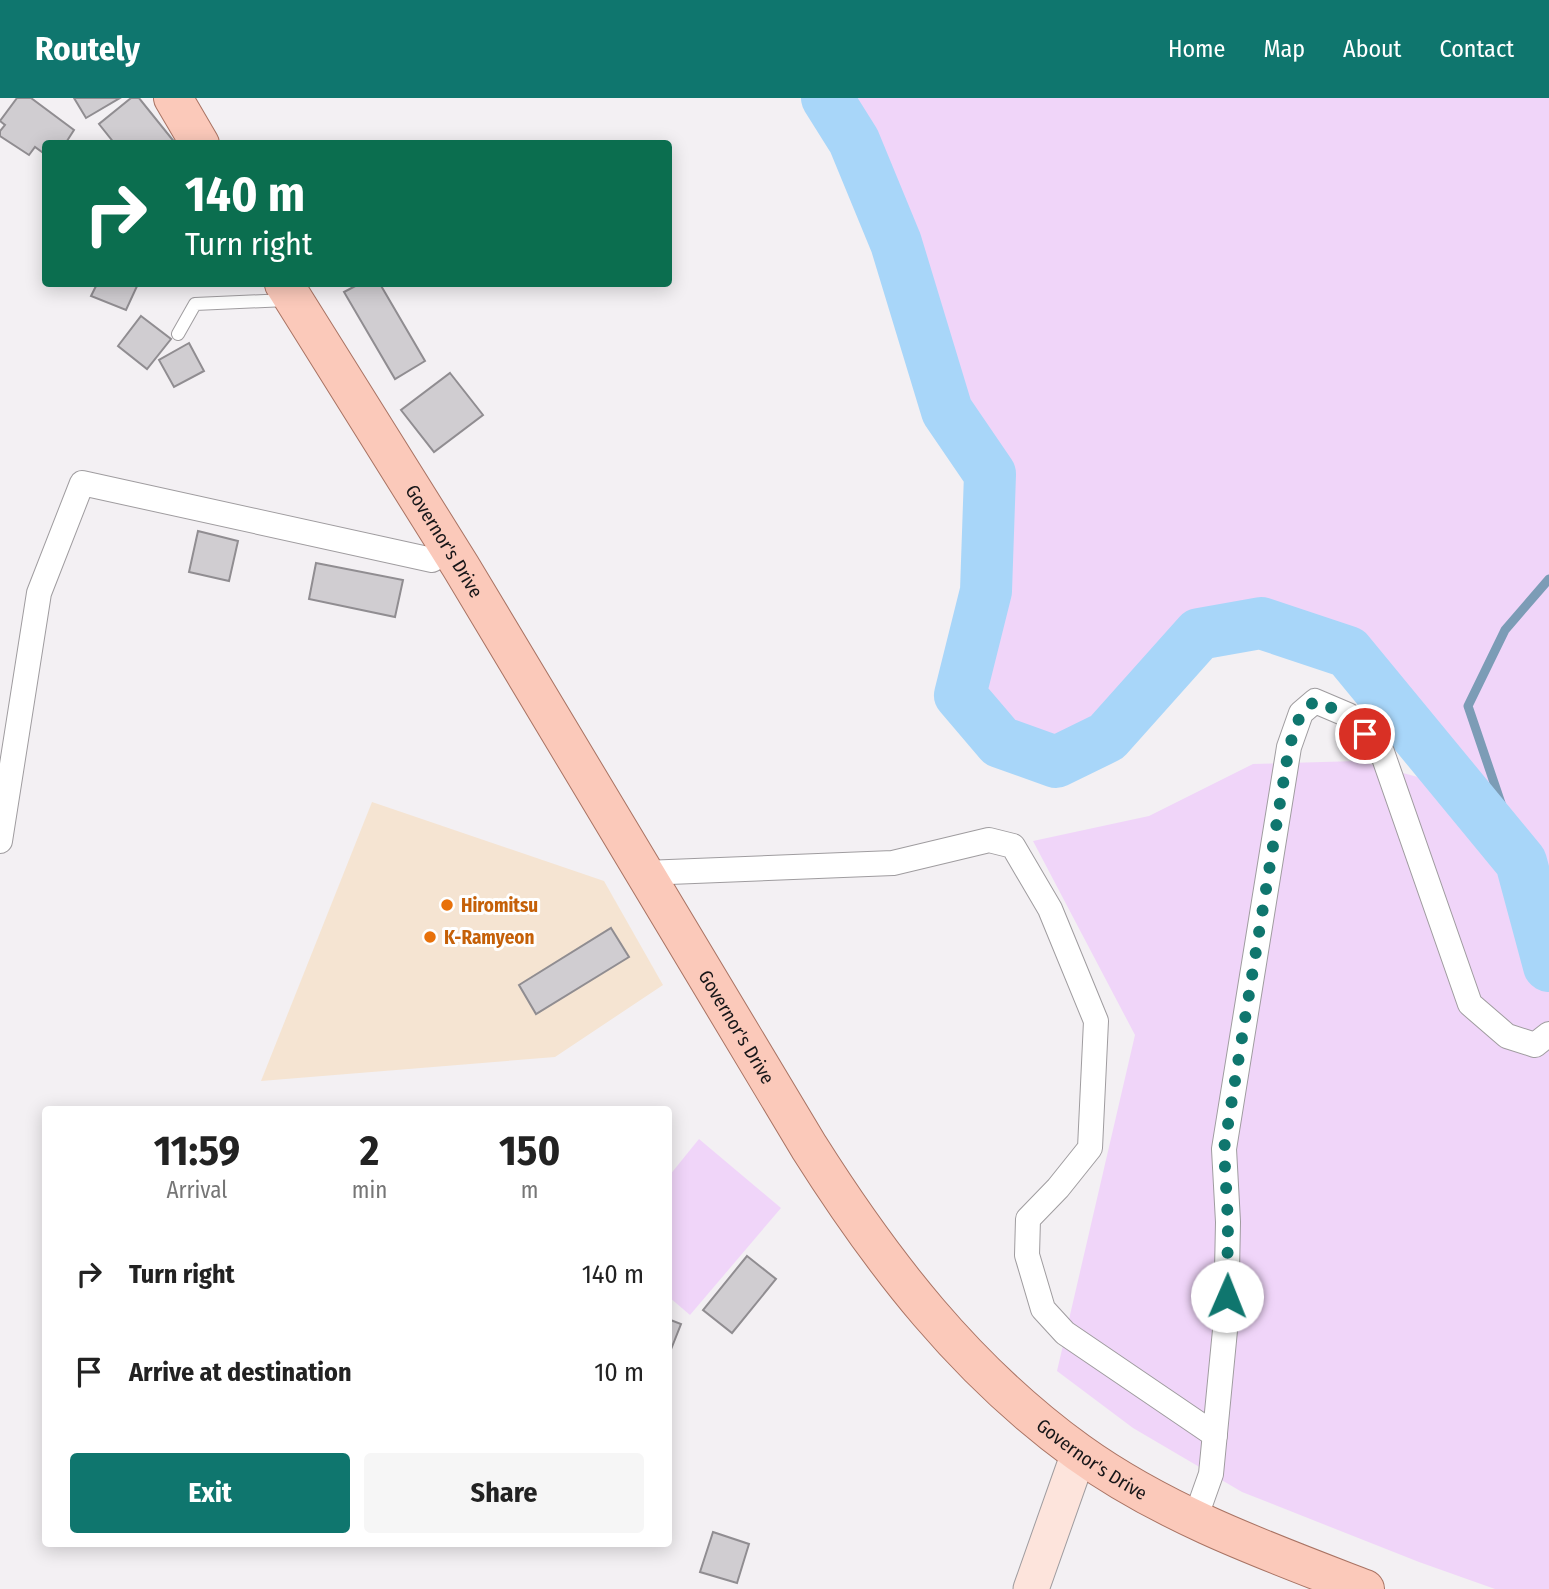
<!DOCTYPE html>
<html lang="en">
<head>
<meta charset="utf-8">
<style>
  body { margin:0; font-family:"Fira Sans Condensed",sans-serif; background:#f6f6f6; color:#222; height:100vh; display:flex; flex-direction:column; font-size:26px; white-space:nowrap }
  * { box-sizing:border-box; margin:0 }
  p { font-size:23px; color:#767676 }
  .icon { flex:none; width:38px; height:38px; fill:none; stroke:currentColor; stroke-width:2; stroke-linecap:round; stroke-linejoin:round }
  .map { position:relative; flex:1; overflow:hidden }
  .side { position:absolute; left:42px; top:1008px; width:630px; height:441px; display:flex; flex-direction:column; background:#fff; border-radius:7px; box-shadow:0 4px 18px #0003 }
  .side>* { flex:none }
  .banner { position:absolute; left:42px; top:42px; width:630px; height:147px; border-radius:7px; box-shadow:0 4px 18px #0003; background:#0b6e4f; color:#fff; overflow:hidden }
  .pin { position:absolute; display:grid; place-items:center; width:60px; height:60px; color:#fff; margin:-30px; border:4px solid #fff; border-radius:50%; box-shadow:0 2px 7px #0007 }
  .me { position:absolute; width:77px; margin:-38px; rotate:1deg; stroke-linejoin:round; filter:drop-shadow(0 0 5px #0008) }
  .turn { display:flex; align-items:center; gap:24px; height:147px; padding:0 28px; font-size:32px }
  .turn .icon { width:91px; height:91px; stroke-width:2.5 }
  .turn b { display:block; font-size:49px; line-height:60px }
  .eta { display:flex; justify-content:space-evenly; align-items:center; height:119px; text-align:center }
  .eta b { font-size:42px; font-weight:700; line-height:49px }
  .button { display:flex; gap:14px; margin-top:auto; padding:14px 28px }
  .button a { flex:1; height:80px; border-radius:7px; background:#0f766e; color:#fff; font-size:28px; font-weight:700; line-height:80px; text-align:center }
  .button a+a { background:#f6f6f6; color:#222 }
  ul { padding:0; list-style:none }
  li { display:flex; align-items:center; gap:21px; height:98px; padding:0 28px }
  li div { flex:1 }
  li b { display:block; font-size:26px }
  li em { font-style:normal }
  header { display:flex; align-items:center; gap:42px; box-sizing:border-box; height:98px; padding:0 35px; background:#0f766e; color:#fff }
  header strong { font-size:33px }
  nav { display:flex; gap:38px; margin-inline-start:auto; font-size:24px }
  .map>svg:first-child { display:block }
  .commercial { fill:#f5e4d2 }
  .green { fill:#f0d5f9 }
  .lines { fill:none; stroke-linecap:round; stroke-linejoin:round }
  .stream { stroke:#7c9cb6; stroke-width:9 }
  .river { stroke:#a8d6f9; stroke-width:52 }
  .building { fill:#d0cdd1; stroke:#908d91; stroke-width:2 }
  .service-casing { stroke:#9f9c9f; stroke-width:14 }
  .minor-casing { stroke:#9f9c9f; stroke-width:26 }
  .secondary-casing { stroke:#9f9c9f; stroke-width:37 }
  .primary-casing { stroke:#a97363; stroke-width:40 }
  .service { stroke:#fff; stroke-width:12 }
  .minor { stroke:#fff; stroke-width:24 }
  .secondary { stroke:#fde4dc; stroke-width:35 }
  .primary { stroke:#fbc9ba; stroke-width:38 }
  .route { stroke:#0f766e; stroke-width:12; stroke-dasharray:0 21.6 }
  .food-dot { fill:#e8710a; stroke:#fff; stroke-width:2.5 }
  .labels { text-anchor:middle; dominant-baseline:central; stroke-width:6; stroke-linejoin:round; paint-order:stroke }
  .street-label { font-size:19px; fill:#171618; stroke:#fff }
  .food-label { font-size:19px; font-weight:bold; fill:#c56008; stroke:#fff; text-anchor:start }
</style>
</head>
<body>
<header>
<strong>Routely</strong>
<nav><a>Home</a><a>Map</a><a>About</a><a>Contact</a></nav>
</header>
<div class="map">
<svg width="1549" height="1491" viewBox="0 0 1549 1491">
  <rect width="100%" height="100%" fill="#f3f0f3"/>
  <path class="commercial" d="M372 704 604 783 663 887 555 959 261 983Z"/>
  <g class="green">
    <path d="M827 0H1549V1491H1495L1419 1464 1242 1394 1133 1330 1057 1273 1135 937 1033 743 1149 718 1253 666 1358 663 1459 690 1348 554 1261 525 1199 536 1107 639 1056 664 1000 644 960 597 986 493 990 376 947 313 896 145 854 43Z"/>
    <path d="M699 1041 781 1110 690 1217 669 1199V1078Z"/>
  </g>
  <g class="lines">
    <path class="stream" d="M1521 764 1468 608 1505 532 1549 481"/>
    <path class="river" d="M827 0 854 43 896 145 947 313 990 376 986 493 960 597 1000 644 1056 664 1107 639 1199 536 1261 525 1348 554 1521 764 1549 868"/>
  </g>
  <g class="building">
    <path d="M17 0H31L74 32 65 46H46V57L35 49 29 57 0 38V33L5 27 0 23Z"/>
    <path d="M74 0H120L86 20Z"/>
    <path d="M131 0H139L176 46H115L99 26Z"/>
    <path d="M97 186H138L126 212 91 198Z"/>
    <path d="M359 186H380L425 263 395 281 344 194Z"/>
    <path d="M141 218 171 241 147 271 118 248Z"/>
    <path d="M189 245 204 273 174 289 159 262Z"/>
    <path d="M450 275 483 317 434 354 401 312Z"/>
    <path d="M198 433 238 443 229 483 189 474Z"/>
    <path d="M316 465 403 482 395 519 309 501Z"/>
    <path d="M611 830 629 859 536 916 519 887Z"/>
    <path d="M747 1158 776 1181 732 1235 703 1212Z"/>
    <path d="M668 1221 681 1226 668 1259Z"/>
    <path d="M713 1434 749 1446 737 1485 700 1474Z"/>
  </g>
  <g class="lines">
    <g class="service-casing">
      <path id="service" d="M178 236 195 206 287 202"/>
    </g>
    <g class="minor-casing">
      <g id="minor">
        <path d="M0 743 39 495 82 385 432 462 451 452"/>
        <path d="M644 775 893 765 989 742 1013 748 1050 811 1096 923 1090 1050 1058 1090 1028 1121 1027 1157 1043 1211 1065 1235 1215 1337"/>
        <path d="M1195 1421 1211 1376 1226 1222 1228 1124 1224 1051 1289 649 1301 615 1315 603 1348 617 1382 654 1470 906 1507 938 1535 947 1549 936"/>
      </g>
    </g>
    <g class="secondary-casing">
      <path id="secondary" d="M1031 1491 1079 1355"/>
    </g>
    <g class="primary-casing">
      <g id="primary">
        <path d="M173 0 200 46"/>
        <path id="s1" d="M284 186 461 469 809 1049C883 1166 965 1272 1078 1354 1164 1416 1266 1453 1365 1491"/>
      </g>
    </g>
    <use href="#service" class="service"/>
    <use href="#minor" class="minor"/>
    <use href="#secondary" class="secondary"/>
    <use href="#primary" class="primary"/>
  </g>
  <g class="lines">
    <path class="route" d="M1227 1198 1228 1124 1224 1051 1289 649 1301 615 1315 603 1348 617 1365 636"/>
  </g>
  <g class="food-dot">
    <circle cx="447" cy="807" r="7"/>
    <circle cx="430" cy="839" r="7"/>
  </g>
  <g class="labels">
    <g class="street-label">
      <text stroke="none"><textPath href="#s1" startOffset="303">Governor's Drive</textPath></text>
      <text stroke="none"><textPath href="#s1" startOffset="870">Governor's Drive</textPath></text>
      <text stroke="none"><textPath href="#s1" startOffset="1435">Governor's Drive</textPath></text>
    </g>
    <g class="food-label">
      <text x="461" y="807">Hiromitsu</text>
      <text x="444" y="839">K-Ramyeon</text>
    </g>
  </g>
</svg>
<div class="pin" style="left:1365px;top:636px;background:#d93025"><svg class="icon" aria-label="arrive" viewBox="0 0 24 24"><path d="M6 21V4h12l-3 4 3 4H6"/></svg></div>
<svg class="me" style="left:1227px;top:1198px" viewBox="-20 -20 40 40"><circle r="19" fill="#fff"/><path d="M0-13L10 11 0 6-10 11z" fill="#0f766e"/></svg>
<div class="banner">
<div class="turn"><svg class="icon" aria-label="right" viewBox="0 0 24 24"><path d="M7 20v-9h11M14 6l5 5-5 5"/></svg><div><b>140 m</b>Turn right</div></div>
</div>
<section class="side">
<div class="eta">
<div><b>11:59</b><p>Arrival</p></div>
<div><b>2</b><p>min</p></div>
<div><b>150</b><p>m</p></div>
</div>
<ul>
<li><svg class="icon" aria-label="right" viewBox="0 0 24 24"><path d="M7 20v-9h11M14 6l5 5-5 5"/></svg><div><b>Turn right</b></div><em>140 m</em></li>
<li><svg class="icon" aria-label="arrive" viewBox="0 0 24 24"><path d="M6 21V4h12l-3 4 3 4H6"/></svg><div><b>Arrive at destination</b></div><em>10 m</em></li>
</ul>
<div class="button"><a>Exit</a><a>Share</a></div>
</section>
</div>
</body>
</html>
